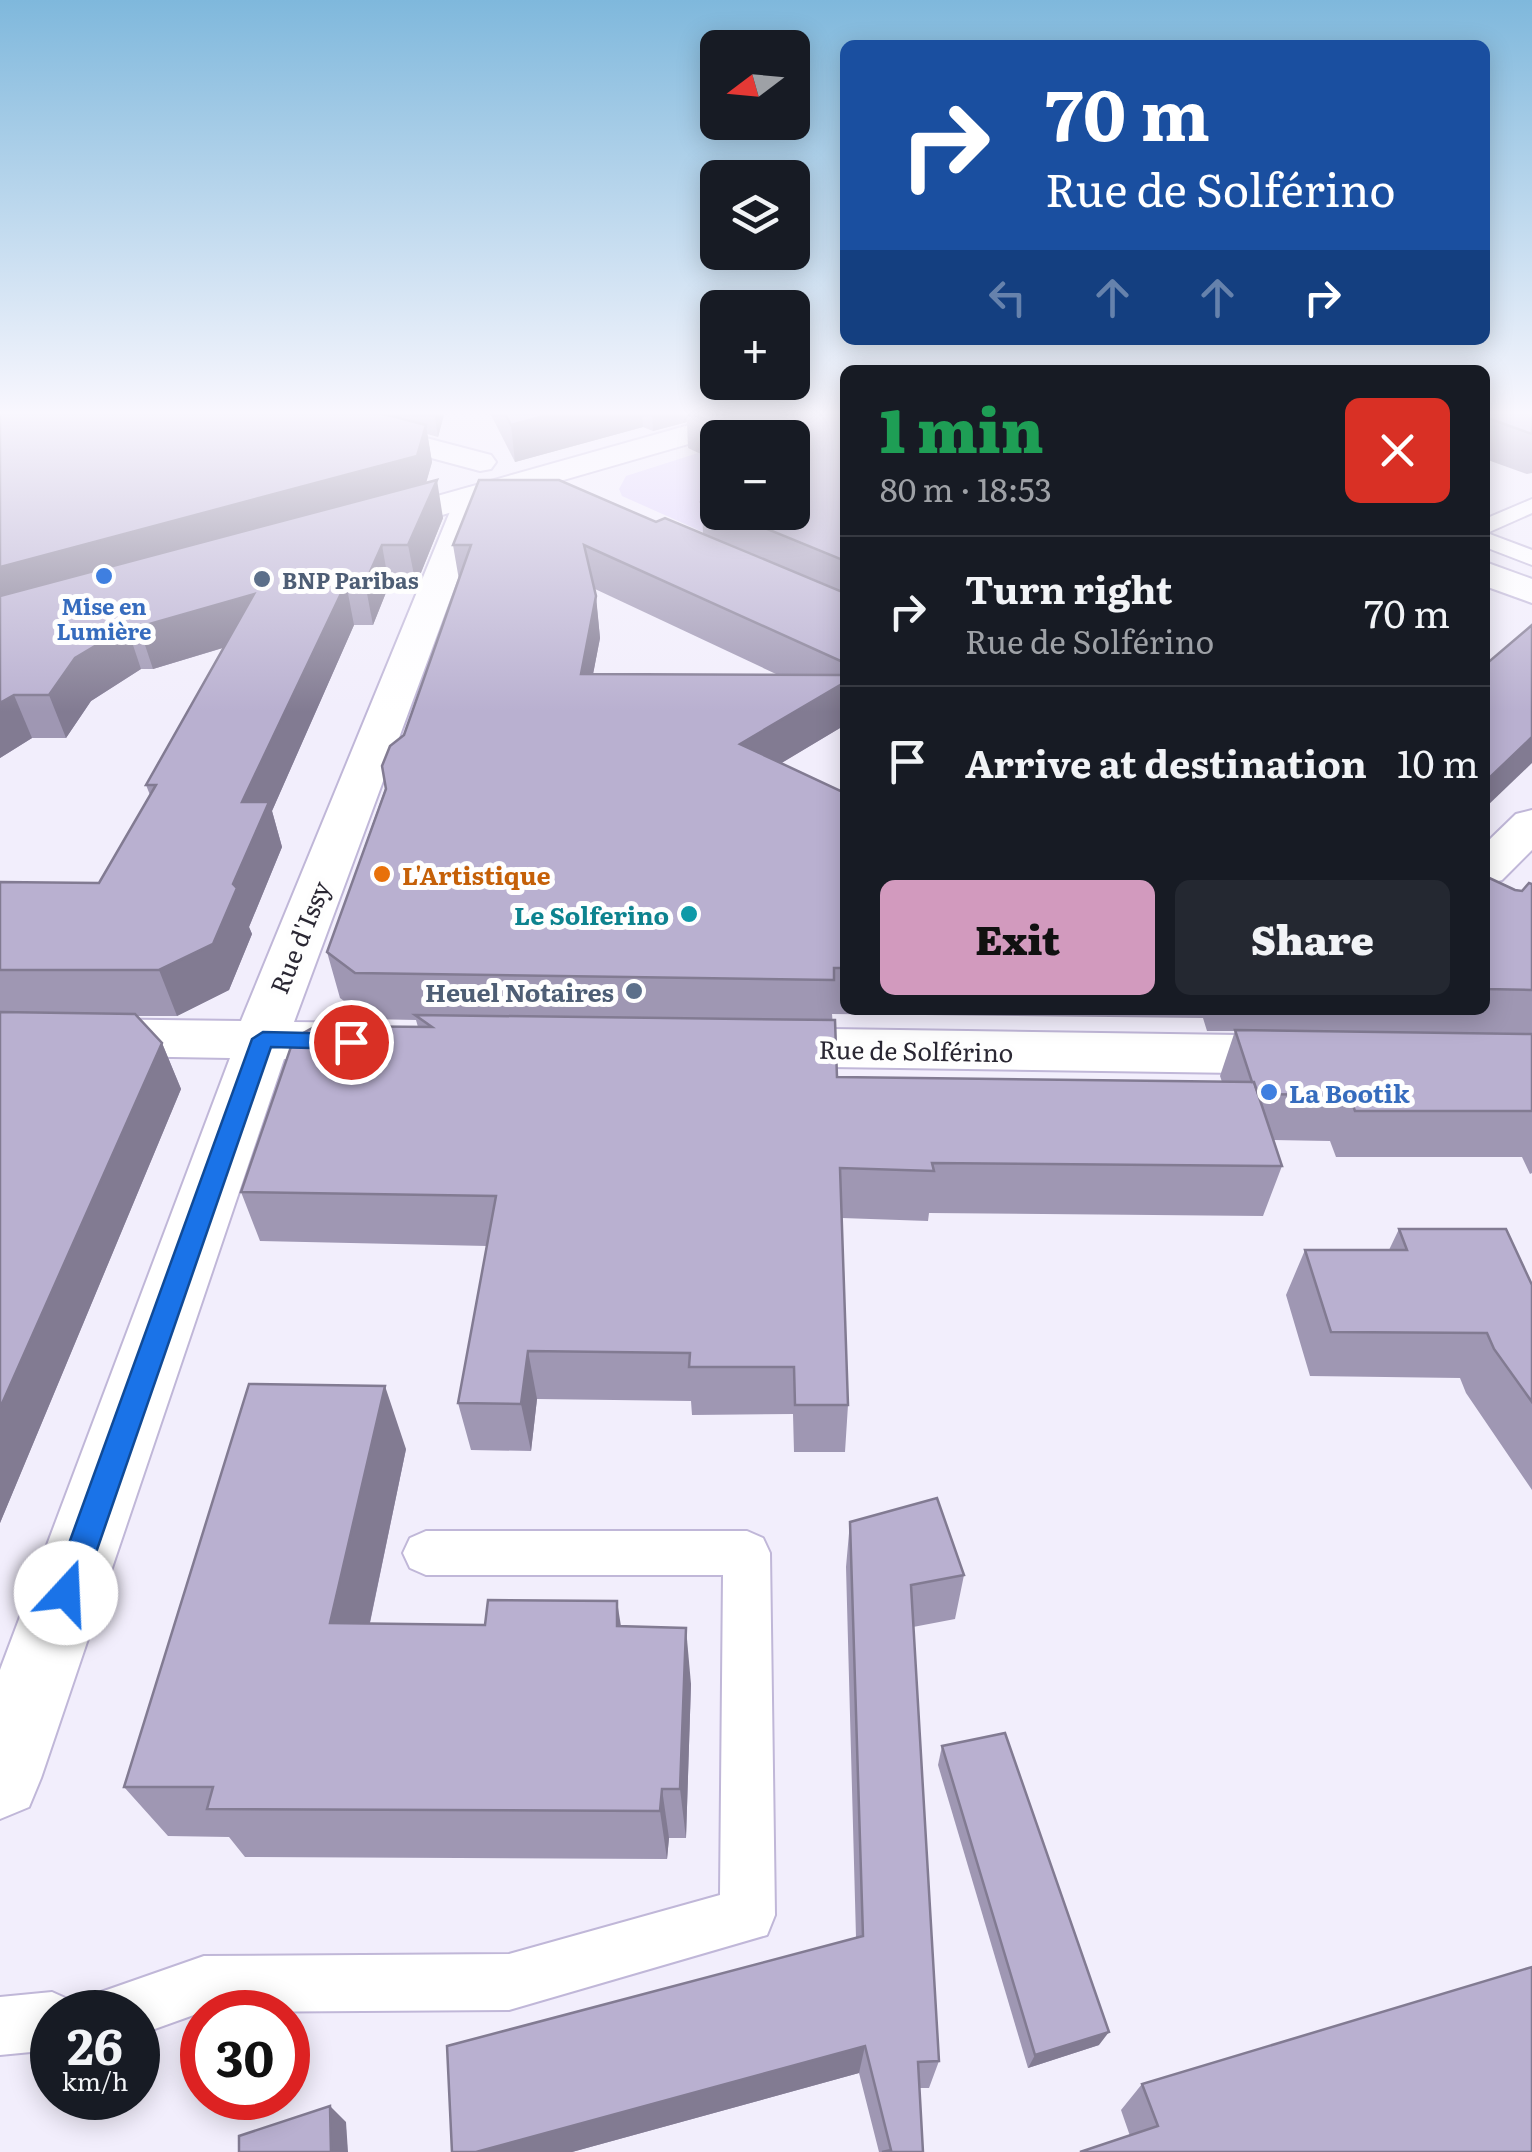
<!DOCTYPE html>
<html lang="en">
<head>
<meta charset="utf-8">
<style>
  body { margin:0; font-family:Literata,serif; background:#242831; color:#f1f3f6; height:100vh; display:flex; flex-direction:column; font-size:38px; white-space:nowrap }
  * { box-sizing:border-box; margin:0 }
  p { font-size:32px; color:#9ea1a6 }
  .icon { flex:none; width:55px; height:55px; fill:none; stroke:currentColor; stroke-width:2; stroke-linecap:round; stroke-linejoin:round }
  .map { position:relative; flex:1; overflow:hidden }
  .details { position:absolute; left:840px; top:365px; width:650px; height:650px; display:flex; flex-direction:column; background:#171b24; border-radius:15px; box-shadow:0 5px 25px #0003 }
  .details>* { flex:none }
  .hud { position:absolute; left:840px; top:40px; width:650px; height:305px; border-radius:15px; box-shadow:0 5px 25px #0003; background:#1a4fa0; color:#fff; overflow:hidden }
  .needle { width:65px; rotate:254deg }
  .buttons { position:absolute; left:700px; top:30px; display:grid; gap:20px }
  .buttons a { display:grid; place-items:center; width:110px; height:110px; border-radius:15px; background:#171b24; box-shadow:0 5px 25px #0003; font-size:50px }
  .speed { position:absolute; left:30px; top:1990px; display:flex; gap:20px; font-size:50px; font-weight:700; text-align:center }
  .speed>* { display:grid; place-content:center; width:130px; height:130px; border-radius:50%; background:#171b24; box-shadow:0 5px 25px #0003; line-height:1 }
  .speed small { font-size:25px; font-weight:400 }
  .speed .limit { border:15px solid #d22; background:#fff; color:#111 }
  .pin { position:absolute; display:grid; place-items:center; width:85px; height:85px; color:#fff; margin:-42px; border:5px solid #fff; border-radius:50%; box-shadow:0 2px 10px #0007 }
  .me { position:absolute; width:110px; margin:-55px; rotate:20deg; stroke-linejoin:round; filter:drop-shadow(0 0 8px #0008) }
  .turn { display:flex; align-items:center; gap:35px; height:210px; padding:0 40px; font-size:45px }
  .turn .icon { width:130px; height:130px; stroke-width:2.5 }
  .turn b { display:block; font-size:70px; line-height:85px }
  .lanes { display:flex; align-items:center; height:95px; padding:0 40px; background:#0003; justify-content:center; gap:50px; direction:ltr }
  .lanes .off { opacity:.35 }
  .round { display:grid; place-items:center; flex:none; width:105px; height:105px; border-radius:15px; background:#242831 }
  .head { display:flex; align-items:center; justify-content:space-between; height:170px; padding:0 40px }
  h1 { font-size:60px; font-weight:800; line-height:75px; color:#1e9e55 }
  .button { display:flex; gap:20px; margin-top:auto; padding:20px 40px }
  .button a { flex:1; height:115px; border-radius:15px; background:#d29abe; color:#111; font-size:40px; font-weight:800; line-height:115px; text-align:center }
  .button a+a { background:#242831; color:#f1f3f6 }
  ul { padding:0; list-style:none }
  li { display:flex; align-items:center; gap:30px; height:150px; padding:0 40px; border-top:2px solid #363941 }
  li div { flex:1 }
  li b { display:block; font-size:38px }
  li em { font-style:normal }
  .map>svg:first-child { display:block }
  .green { fill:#ded1fc }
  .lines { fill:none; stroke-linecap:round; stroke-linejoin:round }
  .lane-casing { stroke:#c0b7d8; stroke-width:4 }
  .street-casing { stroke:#c0b7d8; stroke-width:4 }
  .secondary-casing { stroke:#c0b7d8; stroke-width:4 }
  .lane { fill:#fff; fill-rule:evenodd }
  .street { fill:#fff; fill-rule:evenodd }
  .secondary { fill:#fff; fill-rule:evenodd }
  .wall { fill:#9f97b3; fill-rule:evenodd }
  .shaded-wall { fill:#827b92 }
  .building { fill:#b9b0d0; stroke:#827b92; stroke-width:2.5 }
  .route { fill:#1a73e8; stroke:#114b97; stroke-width:2.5 }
  .shop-dot { fill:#3f7fe0; stroke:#fefefe; stroke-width:4 }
  .service-dot { fill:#5c6f8a; stroke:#fefefe; stroke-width:4 }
  .food-dot { fill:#e8710a; stroke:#fefefe; stroke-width:4 }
  .culture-dot { fill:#0f9aa8; stroke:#fefefe; stroke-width:4 }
  .labels { text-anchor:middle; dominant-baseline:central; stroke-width:10; stroke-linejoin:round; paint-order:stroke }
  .far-service-label { font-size:22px; font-weight:bold; fill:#4e5e75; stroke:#fefefe; text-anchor:start }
  .far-shop-label { font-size:22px; font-weight:bold; fill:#366cbe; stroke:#fefefe }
  .food-label { font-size:25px; font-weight:bold; fill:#c56008; stroke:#fefefe; text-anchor:start }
  .culture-label { font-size:25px; font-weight:bold; fill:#0d838f; stroke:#fefefe; text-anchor:end }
  .street-label { font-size:25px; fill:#2a2733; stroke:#fefefe }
  .service-label { font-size:25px; font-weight:bold; fill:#4e5e75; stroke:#fefefe; text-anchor:end }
  .shop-label { font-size:25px; font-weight:bold; fill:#366cbe; stroke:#fefefe; text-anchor:start }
</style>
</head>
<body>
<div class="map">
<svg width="1532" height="2152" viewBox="0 0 1532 2152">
  <rect width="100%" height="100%" fill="#f2eefc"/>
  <path class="green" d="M698 453 717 462 718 512H792L812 507 732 545 622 496 619 489 626 476Z"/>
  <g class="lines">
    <g class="lane-casing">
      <g id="lane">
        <path d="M1532 499V513L1487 533 1532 550V565L1485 547V519Z"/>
        <path d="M426 1531H747L763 1538 770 1553 775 1915 767 1935 509 2010 202 2012 138 2035V2012H92L101 1992 204 1956 509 1954 720 1895 723 1575H426L410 1568 403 1553 410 1538Z"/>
        <path d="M52 1992 72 2001 77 2012H52V2050L0 2055V1997Z"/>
      </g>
    </g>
    <g class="street-casing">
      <g id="street">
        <path d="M273 411H323L491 455 496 462 491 469 480 471 278 417Z"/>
        <path d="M472 487 484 490 488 497 294 1022 367 1023 386 1029 394 1042 386 1055 367 1061 284 1059 41 1778 29 1807 0 1819V1670L230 1058 0 1054V1018L241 1021 456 497 460 490Z"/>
        <path d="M1485 562 1532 579V603L1485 586Z"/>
        <path d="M1532 810V850L1502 880 1485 884V844L1516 814Z"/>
        <path d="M763 1028 1302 1036 1321 1042 1329 1055 1321 1068 1302 1074 763 1066 744 1060 736 1047 744 1034Z"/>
      </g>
    </g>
    <g class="secondary-casing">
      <path id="secondary" d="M739 411H787L782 417 383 532H359L354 525 359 518Z"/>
    </g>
    <use href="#lane" class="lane"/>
    <use href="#street" class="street"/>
    <use href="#secondary" class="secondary"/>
  </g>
  <g class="wall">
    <path d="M0 411H445L438 437 427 434 432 462 426 482 443 518 416 585H389L373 625H354L272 811 282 847 249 927 252 934 229 990 177 1016H137L162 1043 181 1089 0 1523V882L99 883 150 795 146 785 223 648 153 669H141L91 701 66 738H32L0 758Z"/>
    <path d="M489 411H845V730L840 728 781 763 845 793V1010H1485V876L1515 890 1522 891 1532 884V1173L1530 1174 1522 1157H1336L1330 1141 1273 1140 1282 1166 1263 1216 929 1213 928 1221 842 1218 848 1405 845 1452H794L793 1414 692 1415 691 1401 537 1399 531 1451 471 1450 458 1403 487 1246 260 1241 241 1192 418 1027 416 1020 368 1019 340 998 327 952 459 580 453 545 656 522 703 534 702 502 718 495V512H792V438H718V462L688 448 687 422 653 431 643 427 515 462ZM595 589 776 674H593L600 638ZM832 1014 1203 1018 1207 1031H1235L1220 1076 1222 1082 837 1077Z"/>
    <path d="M1485 411H1532V473L1527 474 1485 459Z"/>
    <path d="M1399 1229 1532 1285V1490L1466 1393 1460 1378 1310 1376 1286 1295 1305 1250H1389Z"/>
    <path d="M406 1449 370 1623 621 1626 691 1684 686 1838H669L667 1859 245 1857 229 1837 168 1836 124 1787Z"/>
    <path d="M850 1522 964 1575 955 1619 913 1627 939 2061 929 2088H919L923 2152H879L859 2073 572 2152H452L856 1937 846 1567Z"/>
    <path d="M942 1746 1099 2045 1028 2068 938 1765Z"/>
    <path d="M1142 2084 1532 2152 1130 2136 1121 2110Z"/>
  </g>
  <g class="shaded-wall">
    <path d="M434 411H445L438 437Z"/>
    <path d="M562 411H642L643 427 515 462 511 425Z"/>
    <path d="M652 411H686L687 422 653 431Z"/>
    <path d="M426 425 432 462 423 494 0 612V567Z"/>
    <path d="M437 480 443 518 416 585 408 545Z"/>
    <path d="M382 545 389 585 373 625 365 583Z"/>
    <path d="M346 583 354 625 272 811 282 847 249 927 252 934 229 990 177 1016 159 970 233 884 242 802Z"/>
    <path d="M254 594 265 635 153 669 139 627Z"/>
    <path d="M596 596 600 638 585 716 581 674Z"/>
    <path d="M127 627 141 669 91 701 66 738 49 695 75 658Z"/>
    <path d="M842 684 840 728 740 788V744Z"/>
    <path d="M14 695 32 738 0 758V703Z"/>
    <path d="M1532 737V763L1485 808V782Z"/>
    <path d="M162 1043 181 1089 0 1523V1408Z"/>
    <path d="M528 1351 537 1399 531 1451 521 1404Z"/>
    <path d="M385 1386 406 1449 358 1679 330 1623Z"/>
    <path d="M617 1601 626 1658 617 1626Z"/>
    <path d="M686 1628 691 1684 686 1838 680 1789Z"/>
    <path d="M662 1789 669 1838 667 1859 660 1811Z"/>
    <path d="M1109 2032 1099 2045 1028 2068 1035 2055Z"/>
    <path d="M865 2046 859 2073 572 2152H476Z"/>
    <path d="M330 2106 346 2122 348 2152H331Z"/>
  </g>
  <g class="building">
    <path d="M0 411H372L426 425 417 456 0 567Z"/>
    <path d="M504 411H562L511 425Z"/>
    <path d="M687 411H845V561L726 512H792V462L796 461 792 459V438H745Z"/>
    <path d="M1485 411H1532V434L1485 417Z"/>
    <path d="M437 480 408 545H382L365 583H346L242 802H269L233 884 237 888 213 944 159 970H0V882L99 883 156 785H146L254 594 139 627H127L75 658 49 695H14L0 703V596Z"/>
    <path d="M479 480H559L656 522 665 518 845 593V663L584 545 596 596 581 674 845 675V686L842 684 740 744 845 793V968H834V980L355 973 327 952 386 789 382 766 390 746 404 735 471 545H453Z"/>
    <path d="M718 495V509L702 502Z"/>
    <path d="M1532 625V737L1485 782V665Z"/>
    <path d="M1485 876 1515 890 1522 891 1529 883 1532 884V990L1485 989Z"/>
    <path d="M0 1012 135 1014 162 1043 0 1408Z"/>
    <path d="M415 1015 835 1020 837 1077 1254 1082 1282 1166 932 1163 934 1171 840 1168 848 1405H795L794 1367H689L690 1353 528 1351 521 1404 458 1403 496 1196 241 1192 294 1038 316 1026 432 1027Z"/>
    <path d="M1235 1030 1532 1034V1111H1355L1349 1095 1258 1094 1254 1082H1252Z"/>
    <path d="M1399 1229H1506L1532 1285V1402L1494 1349 1487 1333 1331 1332 1305 1250H1407Z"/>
    <path d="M249 1384 385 1386 330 1623 485 1625 488 1600 617 1601V1626L686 1628 680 1789H662L660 1811 207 1809 213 1787H124Z"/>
    <path d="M937 1498 964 1575 911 1585 939 2061 918 2062 923 2152H882L891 2150 865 2046 476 2152H452L447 2046 863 1936 850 1522Z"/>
    <path d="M1005 1733 1109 2032 1035 2055 942 1746Z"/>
    <path d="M1532 1967V2152H1080L1158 2126 1142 2084Z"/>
    <path d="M330 2106 331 2152H239V2136Z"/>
  </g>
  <linearGradient id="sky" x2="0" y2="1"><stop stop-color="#7fb8dc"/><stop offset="0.58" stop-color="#f9f7fe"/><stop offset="1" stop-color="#f9f7fe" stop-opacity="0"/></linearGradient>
  <rect width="1532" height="712" fill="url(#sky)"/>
  <path class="route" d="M263 1032 351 1034 362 1042 351 1049 271 1047 82 1593 77 1603 66 1608 56 1603 51 1593 252 1039Z"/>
  <g class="shop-dot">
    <circle cx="104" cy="576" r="10"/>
    <circle cx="1269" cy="1092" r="10"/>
  </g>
  <g class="service-dot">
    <circle cx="262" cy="579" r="10"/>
    <circle cx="634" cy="991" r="10"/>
  </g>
  <circle class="food-dot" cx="382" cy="874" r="10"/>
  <circle class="culture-dot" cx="689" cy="914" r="10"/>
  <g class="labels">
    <g class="far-service-label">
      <text x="282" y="579">BNP Paribas</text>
    </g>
    <g class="far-shop-label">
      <text x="104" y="605">Mise en<tspan x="104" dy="25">Lumière</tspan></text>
    </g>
    <g class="food-label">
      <text x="402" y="874">L'Artistique</text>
    </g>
    <g class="culture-label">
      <text x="669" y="914">Le Solferino</text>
    </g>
    <g class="street-label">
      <text transform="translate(299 937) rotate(-68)">Rue d'Issy</text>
      <text transform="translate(916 1050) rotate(1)">Rue de Solférino</text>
    </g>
    <g class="service-label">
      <text x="614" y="991">Heuel Notaires</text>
    </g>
    <g class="shop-label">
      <text x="1289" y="1092">La Bootik</text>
    </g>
  </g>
</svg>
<div class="buttons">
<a><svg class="needle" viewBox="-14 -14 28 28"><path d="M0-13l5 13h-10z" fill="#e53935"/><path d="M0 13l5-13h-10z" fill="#9ea1a6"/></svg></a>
<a><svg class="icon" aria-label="layers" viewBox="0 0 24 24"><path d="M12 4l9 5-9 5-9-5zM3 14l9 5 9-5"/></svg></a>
<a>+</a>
<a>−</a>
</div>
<div class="speed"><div>26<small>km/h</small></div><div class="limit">30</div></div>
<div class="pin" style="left:351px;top:1042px;background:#d93025"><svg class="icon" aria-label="arrive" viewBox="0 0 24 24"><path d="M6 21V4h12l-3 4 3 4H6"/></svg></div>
<svg class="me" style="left:66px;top:1593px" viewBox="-20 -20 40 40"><circle r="19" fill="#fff"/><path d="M0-13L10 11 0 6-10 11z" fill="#1a73e8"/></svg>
<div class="hud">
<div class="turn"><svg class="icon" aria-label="right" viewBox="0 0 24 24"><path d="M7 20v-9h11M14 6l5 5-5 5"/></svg><div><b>70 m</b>Rue de Solférino</div></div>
<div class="lanes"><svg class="icon off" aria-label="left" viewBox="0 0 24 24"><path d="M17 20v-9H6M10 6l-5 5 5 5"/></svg><svg class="icon off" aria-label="ahead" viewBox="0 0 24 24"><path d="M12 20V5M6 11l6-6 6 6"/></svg><svg class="icon off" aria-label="ahead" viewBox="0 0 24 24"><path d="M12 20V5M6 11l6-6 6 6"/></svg><svg class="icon" aria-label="right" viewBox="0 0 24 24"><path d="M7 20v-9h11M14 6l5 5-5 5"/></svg></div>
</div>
<section class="details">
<div class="head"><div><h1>1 min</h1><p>80 m · 18:53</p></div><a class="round" style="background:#d93025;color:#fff"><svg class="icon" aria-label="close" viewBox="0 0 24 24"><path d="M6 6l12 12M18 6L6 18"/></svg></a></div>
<ul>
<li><svg class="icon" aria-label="right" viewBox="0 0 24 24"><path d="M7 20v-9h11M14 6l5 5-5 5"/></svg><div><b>Turn right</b><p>Rue de Solférino</p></div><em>70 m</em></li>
<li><svg class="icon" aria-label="arrive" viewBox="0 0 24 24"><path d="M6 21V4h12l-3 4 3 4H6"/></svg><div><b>Arrive at destination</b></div><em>10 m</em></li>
</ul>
<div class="button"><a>Exit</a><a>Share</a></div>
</section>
</div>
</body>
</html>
